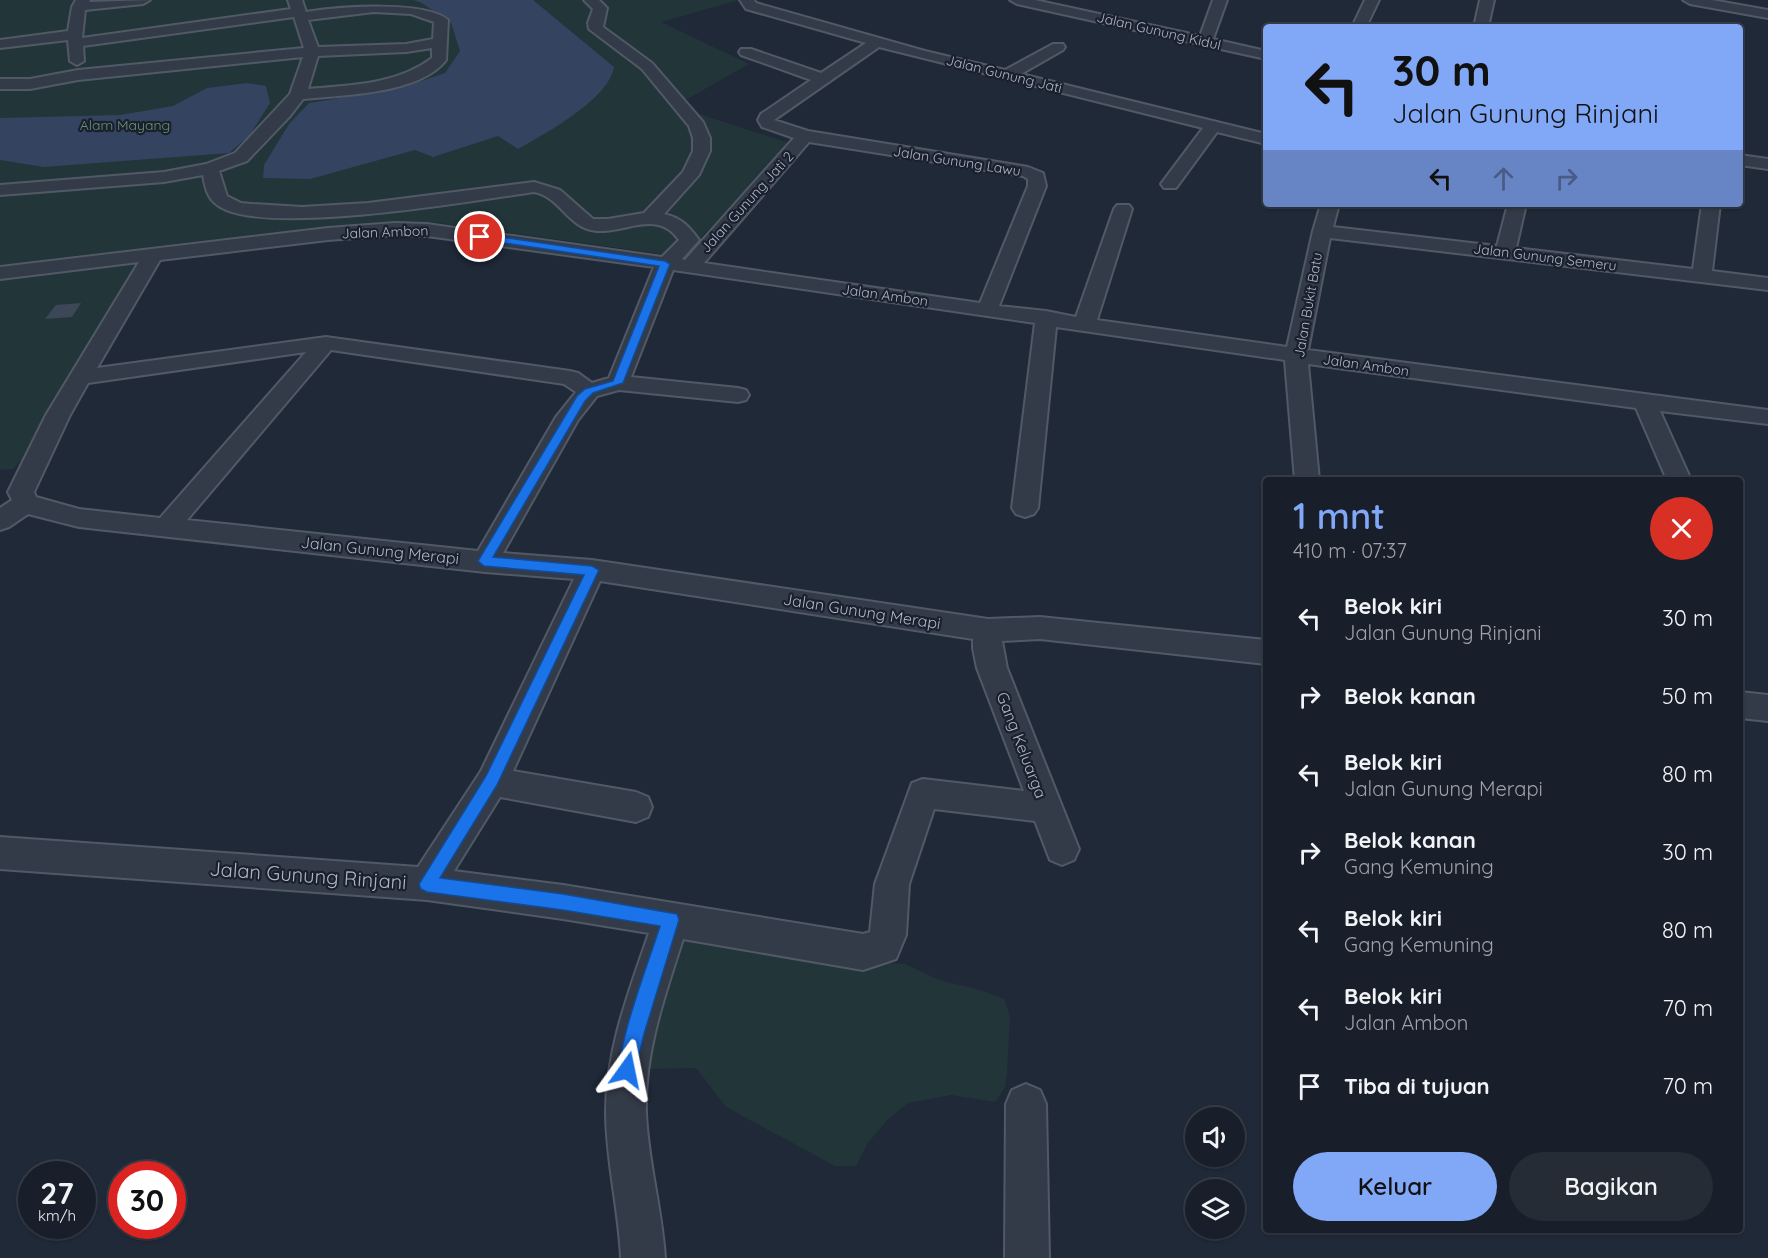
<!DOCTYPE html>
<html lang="id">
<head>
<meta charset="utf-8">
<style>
  body { margin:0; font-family:Quicksand,sans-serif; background:#252c36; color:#f1f3f6; height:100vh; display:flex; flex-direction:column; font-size:22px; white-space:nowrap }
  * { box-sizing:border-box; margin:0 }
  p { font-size:20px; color:#9fa2a8 }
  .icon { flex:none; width:33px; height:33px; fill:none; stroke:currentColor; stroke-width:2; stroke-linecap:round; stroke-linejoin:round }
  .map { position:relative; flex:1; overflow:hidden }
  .sheet { position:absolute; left:1263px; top:477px; width:480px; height:756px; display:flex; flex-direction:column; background:#181f2a; border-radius:6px; box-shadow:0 2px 4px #0004,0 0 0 2px #363d47 }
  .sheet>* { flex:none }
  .hud { position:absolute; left:1263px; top:24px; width:480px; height:183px; border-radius:6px; box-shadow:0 2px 4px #0004,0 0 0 2px #363d47; background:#81a7f7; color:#111; overflow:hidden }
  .tools { position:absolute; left:1185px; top:1107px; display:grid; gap:12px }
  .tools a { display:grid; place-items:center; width:60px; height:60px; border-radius:50%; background:#181f2a; box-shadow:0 2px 4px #0004,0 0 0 2px #363d47; font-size:30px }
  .speed { position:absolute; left:18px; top:1161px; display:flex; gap:12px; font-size:30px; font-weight:700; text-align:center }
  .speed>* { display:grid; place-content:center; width:78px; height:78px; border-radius:50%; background:#181f2a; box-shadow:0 2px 4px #0004,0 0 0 2px #363d47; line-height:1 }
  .speed small { font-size:15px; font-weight:400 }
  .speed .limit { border:9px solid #d22; background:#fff; color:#111 }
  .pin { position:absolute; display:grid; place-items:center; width:51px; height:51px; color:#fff; margin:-26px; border:3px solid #fff; border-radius:50%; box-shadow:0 2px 6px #0007 }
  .me { position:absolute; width:66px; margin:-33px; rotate:12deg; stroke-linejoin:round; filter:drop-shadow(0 0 4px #0008) }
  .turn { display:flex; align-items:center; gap:21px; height:126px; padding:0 30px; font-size:27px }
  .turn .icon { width:78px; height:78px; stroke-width:2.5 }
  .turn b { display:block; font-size:42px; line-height:51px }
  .lanes { display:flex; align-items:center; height:57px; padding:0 30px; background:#0003; justify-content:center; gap:30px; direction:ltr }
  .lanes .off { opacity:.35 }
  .round { display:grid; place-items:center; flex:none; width:63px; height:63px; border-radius:32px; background:#252c36 }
  .overview { display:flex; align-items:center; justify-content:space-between; height:102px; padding:0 30px }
  h1 { font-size:36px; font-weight:600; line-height:45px; color:#81a7f7 }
  .primary-button { display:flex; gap:12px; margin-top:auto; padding:12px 30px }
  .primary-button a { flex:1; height:69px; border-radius:36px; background:#81a7f7; color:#111; font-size:24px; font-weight:600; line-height:69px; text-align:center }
  .primary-button a+a { background:#252c36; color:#f1f3f6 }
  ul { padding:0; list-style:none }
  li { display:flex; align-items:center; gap:18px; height:78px; padding:0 30px }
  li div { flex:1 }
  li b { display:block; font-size:22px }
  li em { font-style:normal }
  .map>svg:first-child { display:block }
  .green { fill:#223539 }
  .water { fill:#34435f }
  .building { fill:#3c4758 }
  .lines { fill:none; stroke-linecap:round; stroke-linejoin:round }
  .minor-casing { stroke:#515966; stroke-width:4 }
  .minor { fill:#343b48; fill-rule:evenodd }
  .route { fill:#1a73e8; stroke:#114b97; stroke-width:1.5 }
  .labels { text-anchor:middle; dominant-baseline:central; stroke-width:4.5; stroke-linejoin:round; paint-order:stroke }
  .far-street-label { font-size:14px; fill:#aeb6c5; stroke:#1a202d }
  .far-park-label { font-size:14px; fill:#669574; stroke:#1a202d }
  .street-label { font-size:16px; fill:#aeb6c5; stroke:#1a202d }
  .near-street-label { font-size:20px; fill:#aeb6c5; stroke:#1a202d }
</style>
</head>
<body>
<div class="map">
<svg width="1768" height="1258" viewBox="0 0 1768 1258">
  <rect width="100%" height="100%" fill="#202938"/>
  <g class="green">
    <path d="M0 0H739L661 22 749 64 675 106 789 143 683 257 432 222 218 239 0 265Z"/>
    <path d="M142 260 108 325 53 401 29 451 13 469 0 470V277Z"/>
    <path d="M676 935 864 962 905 964 939 980 980 990 1004 999 1010 1016 1007 1073 1005 1087 995 1102 951 1095 908 1103 888 1119 867 1144 856 1166H835L726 1107 696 1068 649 1069 643 1055Z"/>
  </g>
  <g class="water">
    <path d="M413 0H533L614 67C609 99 545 134 518 149L498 136 433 157 415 150 310 179 263 178 264 165 289 124 309 103 397 89 445 73 460 51 451 23 422 3Z"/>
    <path d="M247 83 266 86 270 103 249 136 229 153 44 167 0 160V118L120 115 173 106 207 88Z"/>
  </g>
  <path class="building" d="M81 303 72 317 45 319 56 305Z"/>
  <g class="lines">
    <g class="minor-casing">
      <g id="minor">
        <path d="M76 0H90L89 2 150 0 143 4 85 10 82 38 291 9 288 0H302L306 12C338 7 424 0 448 20L446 60C420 94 343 95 303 99L290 116 247 161 219 171 227 196 241 203 252 204 302 207 368 203 534 182 560 190 593 219H608L644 213 683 172 693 151V138L689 126 642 69 589 29 588 23 593 9 584 0H599L607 8 603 27 652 63 703 122 710 138V151L699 175 664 214C681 218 688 225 699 240L682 259 685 260 794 138 762 127 758 120 761 114 811 80 741 55 739 52 741 49H751L821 73 866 43 746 9 740 0H754L756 3 925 51 1005 70 1053 44H1063L1065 47 1063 50 1021 74 1266 134V144L1217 132 1176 188H1164L1161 184 1203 128 879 47 774 120 808 131 1028 167 1043 173 1046 186 999 306 1046 311 1076 317 1114 209 1117 205H1129L1132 209 1097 320 1287 347 1313 231 1321 204H1339L1333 227 1497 246 1508 204H1526L1516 248 1693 269 1702 204H1720L1712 271 1768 278V290L1330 238 1308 350 1768 410V424L1660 411 1691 480H1667L1636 408 1308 364 1319 480H1295L1285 360 1056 327 1038 508 1034 514 1025 517 1016 514 1012 508 1035 323 673 270 631 377 738 388 746 390 749 395 746 400 738 402 619 390 597 396 578 420 503 553 592 560 988 619 1040 617 1266 640V664L1040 639 1002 641 1007 668 1079 849 1074 860 1062 865 1050 860 1035 821 934 809 909 884 906 935 896 959 863 970 683 939C665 995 644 1053 646 1113 648 1162 662 1209 665 1258H621C619 1209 606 1161 606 1112 606 1050 629 991 649 933L563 919 427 900 0 869V837L418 867 481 771 574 579 485 572 79 527 28 514 9 527 0 530V508L12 500 8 492 46 415 139 262 0 279V267L328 228 395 223 427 224 662 257 679 240C657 209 627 233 597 231 568 229 561 197 534 192 477 200 257 239 216 204 207 197 205 186 203 175L164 182 0 195V185L164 172 206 164 235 153 290 94 303 57 78 80 30 89H0V79H30L78 70 304 48 294 17 83 46 84 61 77 65 70 61 68 40 0 48V40L68 31 72 7ZM374 12 411 14 434 22 433 39 406 44 318 47 308 20ZM432 48V58C396 85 350 85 308 89L318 56 406 52ZM809 142 1023 176 1028 179V186L980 303 704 263ZM395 235 427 236 654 267 609 378 592 383 578 373 570 371 326 337 97 368 160 260 328 240ZM331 350 564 384 576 392 556 417 478 551 187 520ZM306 352 160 518 79 509 36 497 34 492 70 415 88 383ZM600 581 973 639V648L977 668 1024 791 923 779 912 783 875 884 870 932 863 934 563 885 454 871 500 797 636 822 648 817 652 807 648 797 636 792 513 771Z"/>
        <path d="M1010 0H1035L1200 36 1213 0H1227L1213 39 1266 51V59L1017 4Z"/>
        <path d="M1365 0H1379L1366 27H1352Z"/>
        <path d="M1480 0H1494L1488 27H1474Z"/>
        <path d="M1683 0H1712L1768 10V18L1690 4Z"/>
        <path d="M1740 155 1768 159V169L1740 165Z"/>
        <path d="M1740 692 1768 695V721L1740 718Z"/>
        <path d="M1026 1084 1040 1090 1046 1104 1049 1258H1005L1006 1104 1012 1090Z"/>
      </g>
    </g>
    <use href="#minor" class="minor"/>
  </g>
  <path class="route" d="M480 234 665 261 670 264 623 383 593 393 585 401 493 557 592 566 599 570 497 785 440 878 563 894 677 914 679 920 644 1034 634 1076 627 1079 621 1076C612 1056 652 953 660 926L563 910 427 892 421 889 419 884 486 776 584 575 484 566 478 561 577 396 585 389 613 381 659 266 477 239V235Z"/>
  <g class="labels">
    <g class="far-street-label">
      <text transform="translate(1159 31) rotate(13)">Jalan Gunung Kidul</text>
      <text transform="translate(1004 74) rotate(14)">Jalan Gunung Jati</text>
      <text transform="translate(957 161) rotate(9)">Jalan Gunung Lawu</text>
      <text transform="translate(747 202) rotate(-48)">Jalan Gunung Jati 2</text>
      <text transform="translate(385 232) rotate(-2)">Jalan Ambon</text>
      <text transform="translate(1545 257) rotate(7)">Jalan Gunung Semeru</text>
      <text transform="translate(885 295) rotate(8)">Jalan Ambon</text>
      <text transform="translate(1308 305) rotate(-80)">Jalan Bukit Batu</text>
      <text transform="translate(1366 365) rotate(8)">Jalan Ambon</text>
    </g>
    <g class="far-park-label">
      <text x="125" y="125">Alam Mayang</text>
    </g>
    <g class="street-label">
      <text transform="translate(380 550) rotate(6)">Jalan Gunung Merapi</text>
      <text transform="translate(862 611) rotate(9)">Jalan Gunung Merapi</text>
      <text transform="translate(1022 745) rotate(69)">Gang Keluarga</text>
    </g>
    <g class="near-street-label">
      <text transform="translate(308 875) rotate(4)">Jalan Gunung Rinjani</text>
    </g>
  </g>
</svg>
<div class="tools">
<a><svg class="icon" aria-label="sound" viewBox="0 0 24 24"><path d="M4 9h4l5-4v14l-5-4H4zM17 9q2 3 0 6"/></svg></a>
<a><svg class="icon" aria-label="layers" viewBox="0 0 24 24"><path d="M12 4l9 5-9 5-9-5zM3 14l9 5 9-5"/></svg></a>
</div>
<div class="speed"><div>27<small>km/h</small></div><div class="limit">30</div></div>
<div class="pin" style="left:480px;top:237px;background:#d93025"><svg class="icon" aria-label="arrive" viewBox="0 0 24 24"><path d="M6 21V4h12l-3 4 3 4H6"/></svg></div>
<svg class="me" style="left:627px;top:1070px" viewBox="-20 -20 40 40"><path d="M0-17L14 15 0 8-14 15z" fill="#1a73e8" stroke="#fff" stroke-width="4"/></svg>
<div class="hud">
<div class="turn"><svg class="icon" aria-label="left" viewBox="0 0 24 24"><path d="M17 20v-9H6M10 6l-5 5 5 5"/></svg><div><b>30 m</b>Jalan Gunung Rinjani</div></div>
<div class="lanes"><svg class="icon" aria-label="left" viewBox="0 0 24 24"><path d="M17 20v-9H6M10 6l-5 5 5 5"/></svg><svg class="icon off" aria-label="ahead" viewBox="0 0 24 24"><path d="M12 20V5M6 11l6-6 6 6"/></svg><svg class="icon off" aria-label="right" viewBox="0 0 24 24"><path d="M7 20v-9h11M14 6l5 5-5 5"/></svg></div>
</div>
<section class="sheet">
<div class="overview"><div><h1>1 mnt</h1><p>410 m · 07:37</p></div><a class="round" style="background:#d93025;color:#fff"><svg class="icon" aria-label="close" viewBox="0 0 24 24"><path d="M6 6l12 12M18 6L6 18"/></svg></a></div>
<ul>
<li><svg class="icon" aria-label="left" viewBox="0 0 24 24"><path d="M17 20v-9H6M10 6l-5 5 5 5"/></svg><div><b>Belok kiri</b><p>Jalan Gunung Rinjani</p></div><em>30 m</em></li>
<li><svg class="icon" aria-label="right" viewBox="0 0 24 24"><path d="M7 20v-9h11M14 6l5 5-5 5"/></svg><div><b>Belok kanan</b></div><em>50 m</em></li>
<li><svg class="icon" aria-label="left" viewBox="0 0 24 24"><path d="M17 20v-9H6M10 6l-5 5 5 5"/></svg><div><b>Belok kiri</b><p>Jalan Gunung Merapi</p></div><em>80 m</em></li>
<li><svg class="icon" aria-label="right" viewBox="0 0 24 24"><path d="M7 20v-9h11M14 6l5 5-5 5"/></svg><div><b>Belok kanan</b><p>Gang Kemuning</p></div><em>30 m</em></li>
<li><svg class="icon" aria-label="left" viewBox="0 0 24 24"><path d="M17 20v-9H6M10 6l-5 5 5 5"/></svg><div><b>Belok kiri</b><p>Gang Kemuning</p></div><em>80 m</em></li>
<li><svg class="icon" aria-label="left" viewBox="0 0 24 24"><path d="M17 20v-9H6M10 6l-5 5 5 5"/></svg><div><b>Belok kiri</b><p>Jalan Ambon</p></div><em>70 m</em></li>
<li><svg class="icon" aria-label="arrive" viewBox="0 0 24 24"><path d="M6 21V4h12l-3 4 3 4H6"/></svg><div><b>Tiba di tujuan</b></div><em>70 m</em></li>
</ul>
<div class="primary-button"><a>Keluar</a><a>Bagikan</a></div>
</section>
</div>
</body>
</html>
